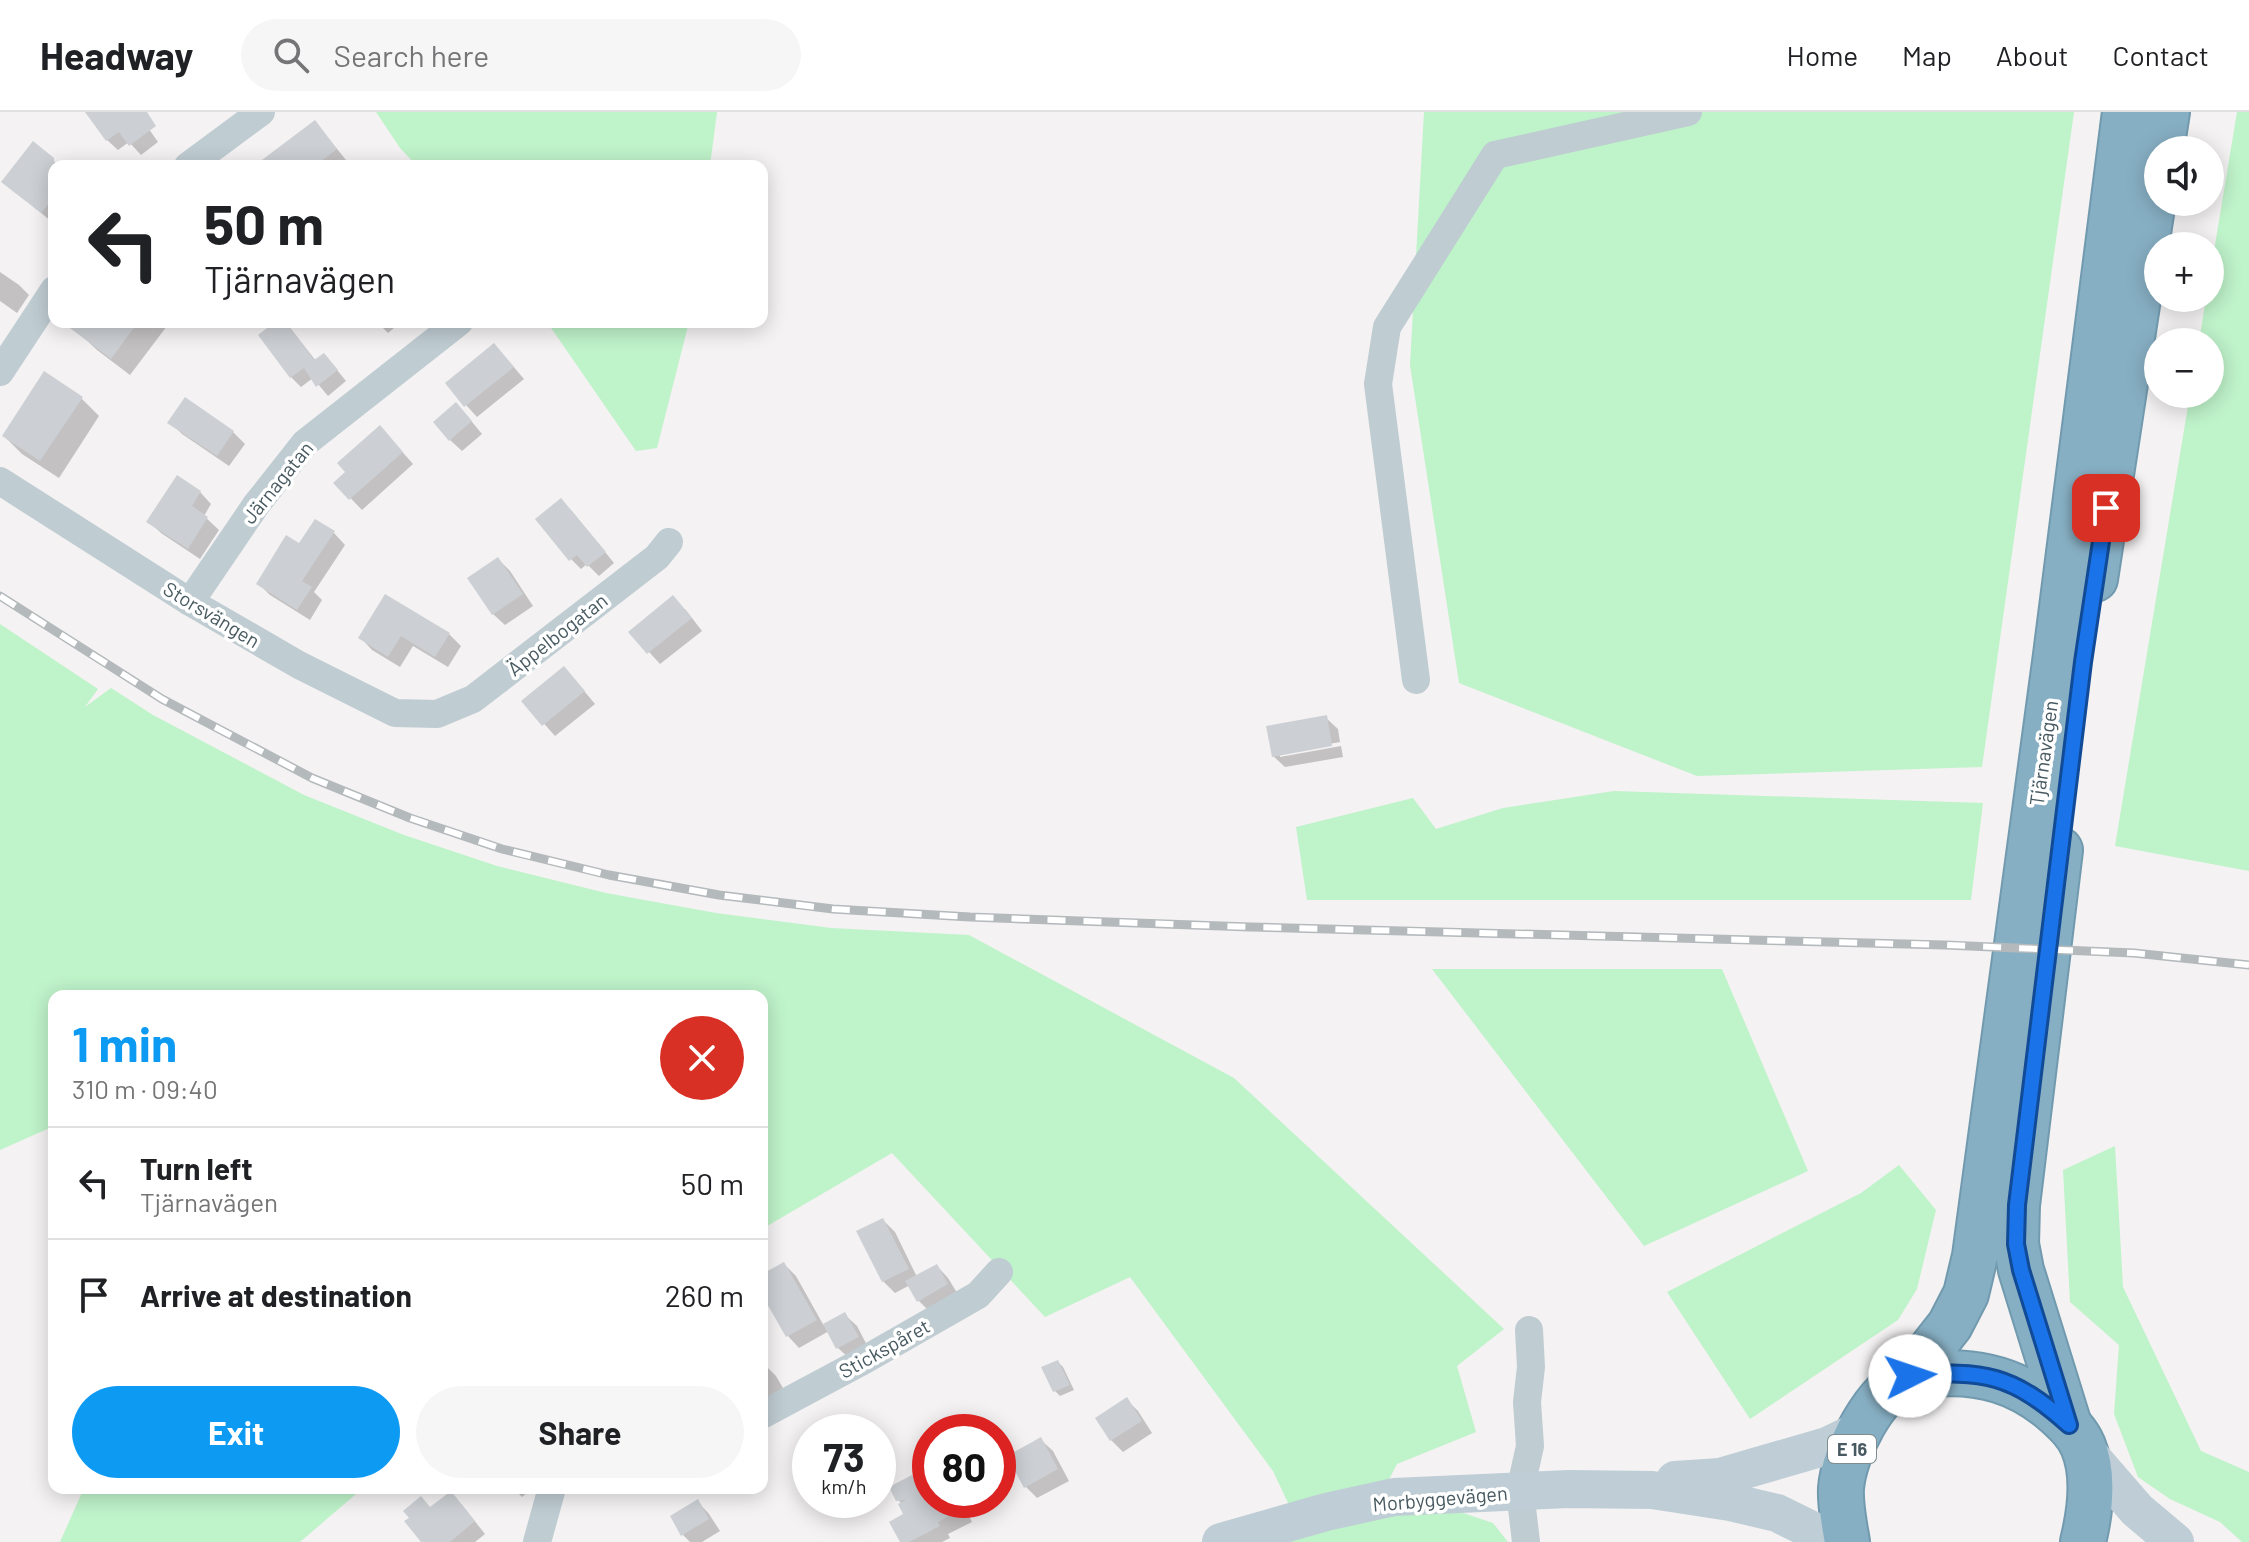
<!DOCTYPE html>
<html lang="en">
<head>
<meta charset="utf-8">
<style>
  body { margin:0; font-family:Barlow,sans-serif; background:#f6f6f6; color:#202124; height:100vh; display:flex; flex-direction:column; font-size:30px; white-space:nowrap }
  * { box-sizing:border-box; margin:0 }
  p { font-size:26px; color:#757577 }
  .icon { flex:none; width:44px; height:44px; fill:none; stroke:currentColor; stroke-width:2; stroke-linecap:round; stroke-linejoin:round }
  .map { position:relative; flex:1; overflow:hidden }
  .details { position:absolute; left:48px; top:878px; width:720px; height:504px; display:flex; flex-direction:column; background:#fff; border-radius:16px; box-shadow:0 4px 20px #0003 }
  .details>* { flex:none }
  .hud { position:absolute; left:48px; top:48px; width:720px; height:168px; border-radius:16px; box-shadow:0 4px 20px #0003; background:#fff; color:#202124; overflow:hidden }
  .fabs { position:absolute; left:2144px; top:24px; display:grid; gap:16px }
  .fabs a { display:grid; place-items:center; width:80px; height:80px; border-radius:50%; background:#fff; box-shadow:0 4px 20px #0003; font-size:40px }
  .speed { position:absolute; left:792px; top:1302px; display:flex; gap:16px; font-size:40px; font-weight:700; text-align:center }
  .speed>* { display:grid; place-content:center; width:104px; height:104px; border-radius:50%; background:#fff; box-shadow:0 4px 20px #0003; line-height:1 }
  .speed small { font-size:20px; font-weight:400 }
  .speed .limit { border:12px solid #d22; background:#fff; color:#111 }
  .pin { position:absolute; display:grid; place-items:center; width:68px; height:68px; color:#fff; margin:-34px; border-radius:16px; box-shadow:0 4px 12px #0006 }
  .me { position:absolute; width:88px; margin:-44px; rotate:86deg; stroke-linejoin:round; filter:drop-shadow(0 0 6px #0008) }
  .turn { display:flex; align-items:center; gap:28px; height:168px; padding:0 24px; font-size:36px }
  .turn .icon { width:104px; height:104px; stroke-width:2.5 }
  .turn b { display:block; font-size:56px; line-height:68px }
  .round { display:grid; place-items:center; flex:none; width:84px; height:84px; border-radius:42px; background:#f6f6f6 }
  .summary { display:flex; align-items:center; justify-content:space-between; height:136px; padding:0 24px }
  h1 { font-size:48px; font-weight:700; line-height:60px; color:#0d9af3 }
  .action { display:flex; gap:16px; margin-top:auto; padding:16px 24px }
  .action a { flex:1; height:92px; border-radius:48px; background:#0d9af3; color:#fff; font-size:32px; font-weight:700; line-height:92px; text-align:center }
  .action a+a { background:#f6f6f6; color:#202124 }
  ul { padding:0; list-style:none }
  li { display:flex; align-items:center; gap:24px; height:112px; padding:0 24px; border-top:2px solid #e0e0e0 }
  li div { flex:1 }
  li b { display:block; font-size:30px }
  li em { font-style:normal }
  header { display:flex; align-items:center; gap:48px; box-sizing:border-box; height:112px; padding:0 40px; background:#fff; border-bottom:2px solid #e0e0e0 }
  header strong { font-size:38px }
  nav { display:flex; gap:44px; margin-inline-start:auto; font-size:28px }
  .search { width:560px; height:72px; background:#f6f6f6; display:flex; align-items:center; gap:20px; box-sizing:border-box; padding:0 28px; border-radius:44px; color:#757577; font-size:30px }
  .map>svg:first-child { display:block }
  .green { fill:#bff3ca }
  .shadow { fill:#0003 }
  .building { fill:#ccd0d4 }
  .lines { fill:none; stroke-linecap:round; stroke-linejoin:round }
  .highway-casing { stroke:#729aaf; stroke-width:48 }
  .street { stroke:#bfccd2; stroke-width:28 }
  .secondary { stroke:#bfced6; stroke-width:38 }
  .highway { stroke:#87afc3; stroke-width:44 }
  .rail-casing { stroke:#b4b9bc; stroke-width:9 }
  .rail { stroke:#fff; stroke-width:6; stroke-dasharray:18; stroke-linecap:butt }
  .route-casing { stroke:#114b97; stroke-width:20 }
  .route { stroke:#1a73e8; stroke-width:14 }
  .labels { text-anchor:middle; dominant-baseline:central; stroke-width:7; stroke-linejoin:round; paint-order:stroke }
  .shield { fill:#fff; stroke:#7f8c90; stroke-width:2 }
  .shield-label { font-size:18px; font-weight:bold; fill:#485a61 }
  .street-label { font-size:20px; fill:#485a61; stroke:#fff }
</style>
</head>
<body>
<header>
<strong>Headway</strong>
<div class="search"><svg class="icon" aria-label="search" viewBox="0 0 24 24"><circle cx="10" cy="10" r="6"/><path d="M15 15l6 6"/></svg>Search here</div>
<nav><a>Home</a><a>Map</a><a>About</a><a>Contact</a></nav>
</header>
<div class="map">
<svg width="2249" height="1430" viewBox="0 0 2249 1430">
  <rect width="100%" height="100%" fill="#f4f2f2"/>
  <g class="green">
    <path d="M376 0H717L710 54H417L400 36Z"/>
    <path d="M1424 0H2074L1982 655 1697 664 1459 571 1410 253Z"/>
    <path d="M2237 0H2249V759L2115 734 2190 282H2210V230H2199L2206 186H2210V163Z"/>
    <path d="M547 210H689L657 336 636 339Z"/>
    <path d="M0 512 98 577 85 595 111 576 153 603 304 683 404 723 497 754 606 781 716 801 831 816 969 823 1234 966 1504 1217 1457 1254 1476 1320 1397 1352 1382 1381 1422 1387 1493 1411 1508 1430H1221L1296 1408 1273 1359 1130 1165 1045 1205 892 1041 762 1117V884H54V1014L0 1038Z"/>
    <path d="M1614 679 1983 691 1971 788H1307L1296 715 1413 686 1436 717 1503 696Z"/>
    <path d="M1432 857H1722L1808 1059 1644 1134Z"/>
    <path d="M2115 1034 2123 1175 2201 1339 2249 1360V1430H2242L2220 1410 2170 1387 2138 1365 2114 1302 2119 1233 2070 1190 2063 1058Z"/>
    <path d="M1899 1053 1936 1098 1917 1177 1898 1208 1750 1307 1667 1180 1861 1081Z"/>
    <path d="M84 1376H363L300 1430H60Z"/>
  </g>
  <g class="shadow">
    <path d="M87 0H137L158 30 141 43 129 30 118 38 107 28Z"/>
    <path d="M315 10 346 48 338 54H272Z"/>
    <path d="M49 45 59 54H54V108L52 110 4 70Z"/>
    <path d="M0 160 19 173 29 183 17 201 0 189Z"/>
    <path d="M87 210H170L130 263 97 238 79 221Z"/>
    <path d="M278 210H284L291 217 316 249 333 253 346 269 328 284 313 266 301 275 291 265Z"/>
    <path d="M377 210H401L388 221Z"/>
    <path d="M506 246 524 267 477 305 466 293Z"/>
    <path d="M81 286 99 304 59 366 22 342 4 324Z"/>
    <path d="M468 305 482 322 462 339 450 328Z"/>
    <path d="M170 310 233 320 245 332 229 354 182 322Z"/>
    <path d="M391 327 413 352 362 398 336 371Z"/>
    <path d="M200 380 211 392 204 404 219 418 200 447 161 421 149 410Z"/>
    <path d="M571 398 614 451 599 464 587 452 581 457 571 447Z"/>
    <path d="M320 412 334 421 345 433 314 480 322 488 310 508 270 483 258 471 300 434Z"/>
    <path d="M498 447 510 459 533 494 505 513 493 502Z"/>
    <path d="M386 484 449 522 461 534 448 555 413 534 400 555 372 538 361 526Z"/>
    <path d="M685 497 702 519 660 552 631 520Z"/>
    <path d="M575 568 595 592 555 624 524 589Z"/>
    <path d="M1326 606 1338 617 1340 630 1280 641V645L1341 634 1343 645 1285 655 1273 644Z"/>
    <path d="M883 1108 895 1120 917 1165 937 1154 948 1166 959 1184 930 1200 919 1189 910 1173 895 1181 883 1169Z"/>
    <path d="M784 1152 796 1164 824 1214 845 1203 857 1214 869 1237 850 1247 838 1236 829 1219 799 1236 788 1224 762 1179V1165Z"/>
    <path d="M1058 1250 1063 1255 1074 1278 1060 1284 1055 1279Z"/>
    <path d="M764 1252 776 1264 787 1283 762 1297V1253Z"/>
    <path d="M1127 1288 1138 1299 1152 1321 1123 1340 1111 1328Z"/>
    <path d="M1041 1328 1053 1339 1069 1369 1037 1386 1025 1374Z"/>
    <path d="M911 1365 923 1377 929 1388H960L972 1410 948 1422 950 1426 942 1430H902L906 1403 902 1392 898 1388Z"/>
    <path d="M513 1376H533L522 1385Z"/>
    <path d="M698 1390 709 1402 720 1419 702 1430H690L683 1423Z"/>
    <path d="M462 1393 485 1422 475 1430H423L432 1397Z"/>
  </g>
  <g class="building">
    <path d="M85 0H147L156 14 129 34 119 20 106 29Z"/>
    <path d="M315 8 337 37 315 54H254Z"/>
    <path d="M33 29 54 46V85L41 101 1 70Z"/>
    <path d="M62 210H138L111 247Z"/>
    <path d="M275 210H286L314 248 324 241 338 258 316 275 304 256 290 266 258 223Z"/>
    <path d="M494 231 514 255 464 295 445 271Z"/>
    <path d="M44 259 83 285 40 349 2 324Z"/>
    <path d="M185 285 234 319 217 344 167 311Z"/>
    <path d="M456 290 472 309 449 329 433 310Z"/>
    <path d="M380 313 403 340 349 388 333 371 345 360 337 351Z"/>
    <path d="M177 363 201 379 192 394 208 405 188 437 146 410Z"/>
    <path d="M561 386 606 440 587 455 577 443 569 449 535 407Z"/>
    <path d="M315 407 335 419 302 469 312 475 297 498 256 472 286 423 299 431Z"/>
    <path d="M498 445 523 482 492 503 467 466Z"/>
    <path d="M385 482 450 521 435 545 401 524 388 545 358 526Z"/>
    <path d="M673 483 692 506 647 542 628 520Z"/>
    <path d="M564 554 585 579 542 614 521 589Z"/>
    <path d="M1327 603 1332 634 1272 645 1266 614Z"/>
    <path d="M883 1106 909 1157 882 1170 856 1119Z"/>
    <path d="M784 1150 817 1208 786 1225 762 1183V1162Z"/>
    <path d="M937 1152 948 1172 917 1190 905 1169Z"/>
    <path d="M845 1200 859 1225 836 1237 823 1212Z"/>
    <path d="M1058 1248 1070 1273 1053 1280 1041 1255Z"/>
    <path d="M1127 1285 1142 1309 1110 1329 1095 1306Z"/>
    <path d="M1041 1325 1058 1357 1024 1376 1007 1344Z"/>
    <path d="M912 1363 926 1388H979L938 1410 940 1414 909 1430H900L889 1410 903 1402 898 1392 906 1388 896 1389 889 1375Z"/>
    <path d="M451 1379 475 1409 450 1430H421L404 1409 409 1406 403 1399 421 1384 430 1395Z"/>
    <path d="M698 1387 709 1407 681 1424 670 1404Z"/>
  </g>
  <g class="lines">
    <g class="highway-casing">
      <g id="highway">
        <path d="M2161 38 2167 0"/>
        <path d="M2095 467 2158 56"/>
        <path d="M2060 738 2017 1093 2016 1132 2021 1158 2069 1313"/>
        <path d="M1910 1264 1950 1213 1966 1182 1975 1144 2056 543 2125 0"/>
        <path d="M1847 1430C1844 1412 1840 1394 1841 1376 1844 1340 1874 1279 1909 1265 1916 1262 1926 1263 1933 1262 1980 1258 2020 1269 2056 1301 2067 1311 2077 1320 2083 1334 2095 1362 2090 1401 2083 1430"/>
      </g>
    </g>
    <g class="street">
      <path d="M188 54 261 0"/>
      <path d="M0 260 54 178"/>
      <path d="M0 369 190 490 299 553 395 601 437 602 473 587 657 445 669 430"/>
      <path d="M190 490 256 393 305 331 459 210"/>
      <path d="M1416 568 1378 272 1387 215 1495 43 1688 0"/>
      <path d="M762 1303 859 1251 978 1183 999 1160"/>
      <path d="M537 1430 552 1376"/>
      <path d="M1526 1430 1520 1379 1530 1334 1527 1290 1531 1255 1529 1218"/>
    </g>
    <g class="secondary">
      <path d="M2085 1338 2137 1398 2175 1430"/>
      <path d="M1675 1368 1720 1365 1827 1334 1860 1318"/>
      <path d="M1221 1430 1326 1400 1394 1385 1569 1377 1652 1378 1730 1390 1777 1401 1836 1430"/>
    </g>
    <use href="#highway" class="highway"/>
    <g class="rail-casing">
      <path id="rail" d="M0 484 162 587 312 666 410 706 502 737 609 763 719 783 833 797 970 805 1250 815 1945 833 2134 841 2249 853"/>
    </g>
    <use href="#rail" class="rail"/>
  </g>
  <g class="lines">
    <g class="route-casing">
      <path id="route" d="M1910 1264C1984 1257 2013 1263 2069 1313L2021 1158 2016 1132 2017 1093 2083 550 2106 396"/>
    </g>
    <use href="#route" class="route"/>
  </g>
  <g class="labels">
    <rect class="shield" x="1828" y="1323" width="48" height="28" rx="6"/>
    <g class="shield-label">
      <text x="1852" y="1337">E 16</text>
    </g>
    <g class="street-label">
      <text transform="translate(277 370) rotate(-51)">Järnagatan</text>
      <text transform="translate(212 502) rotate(31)">Storsvängen</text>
      <text transform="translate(557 522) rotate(-38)">Äppelbogatan</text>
      <text transform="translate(2043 641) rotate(-82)">Tjärnavägen</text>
      <text transform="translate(884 1236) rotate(-29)">Stickspåret</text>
      <text transform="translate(1440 1386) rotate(-5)">Morbyggevägen</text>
    </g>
  </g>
</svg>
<div class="fabs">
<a><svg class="icon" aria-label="sound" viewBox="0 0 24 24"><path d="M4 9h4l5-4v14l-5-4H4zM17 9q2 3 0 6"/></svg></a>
<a>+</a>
<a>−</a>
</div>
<div class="speed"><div>73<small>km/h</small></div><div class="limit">80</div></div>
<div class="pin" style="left:2106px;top:396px;background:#d93025"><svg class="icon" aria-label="arrive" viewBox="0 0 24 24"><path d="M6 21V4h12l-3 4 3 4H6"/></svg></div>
<svg class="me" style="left:1910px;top:1264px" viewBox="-20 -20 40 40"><circle r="19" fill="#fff"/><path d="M0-13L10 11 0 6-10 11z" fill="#1a73e8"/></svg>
<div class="hud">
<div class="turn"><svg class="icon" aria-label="left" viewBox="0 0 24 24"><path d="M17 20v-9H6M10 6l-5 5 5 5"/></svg><div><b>50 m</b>Tjärnavägen</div></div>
</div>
<section class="details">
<div class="summary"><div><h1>1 min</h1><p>310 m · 09:40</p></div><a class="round" style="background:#d93025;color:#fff"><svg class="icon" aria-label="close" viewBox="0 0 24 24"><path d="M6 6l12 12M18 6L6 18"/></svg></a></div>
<ul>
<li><svg class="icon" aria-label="left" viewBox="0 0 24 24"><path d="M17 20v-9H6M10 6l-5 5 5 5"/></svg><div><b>Turn left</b><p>Tjärnavägen</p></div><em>50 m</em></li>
<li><svg class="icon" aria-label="arrive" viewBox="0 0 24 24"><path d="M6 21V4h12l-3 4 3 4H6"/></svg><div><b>Arrive at destination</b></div><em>260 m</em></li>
</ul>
<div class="action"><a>Exit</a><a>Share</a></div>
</section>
</div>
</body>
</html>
